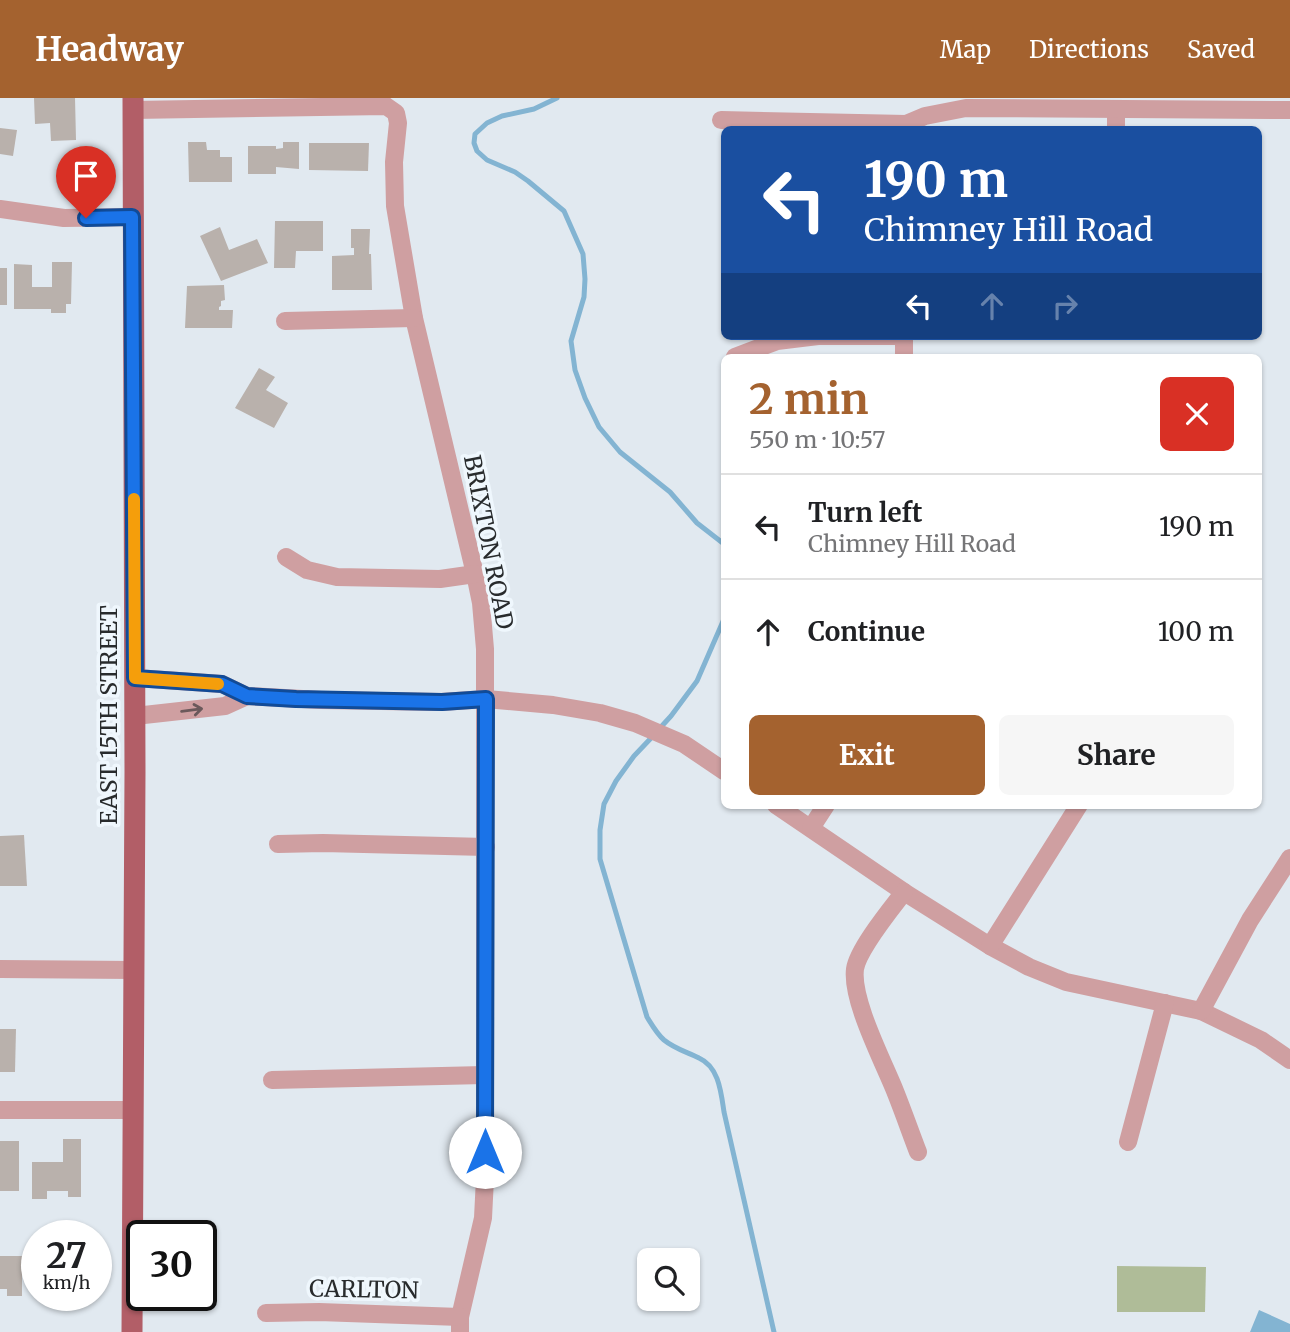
<!DOCTYPE html>
<html lang="en">
<head>
<meta charset="utf-8">
<style>
  body { margin:0; font-family:Merriweather,serif; background:#f6f6f6; color:#202124; height:100vh; display:flex; flex-direction:column; font-size:26px; white-space:nowrap }
  * { box-sizing:border-box; margin:0 }
  p { font-size:23px; color:#757577 }
  .icon { flex:none; width:38px; height:38px; fill:none; stroke:currentColor; stroke-width:2; stroke-linecap:round; stroke-linejoin:round }
  .map { position:relative; flex:1; overflow:hidden }
  .sheet { position:absolute; left:721px; top:256px; width:541px; height:455px; display:flex; flex-direction:column; background:#fff; border-radius:10px; box-shadow:0 2px 5px #0004 }
  .sheet>* { flex:none }
  .top-card { position:absolute; left:721px; top:28px; width:541px; height:214px; border-radius:10px; box-shadow:0 2px 5px #0004; background:#1a4fa0; color:#fff; overflow:hidden }
  .controls { position:absolute; left:637px; top:1150px; display:grid; gap:14px }
  .controls a { display:grid; place-items:center; width:63px; height:63px; border-radius:10px; background:#fff; box-shadow:0 2px 5px #0004; font-size:35px }
  .speed { position:absolute; left:21px; top:1122px; display:flex; gap:14px; font-size:35px; font-weight:700; text-align:center }
  .speed>* { display:grid; place-content:center; width:91px; height:91px; border-radius:50%; background:#fff; box-shadow:0 2px 5px #0004; line-height:1 }
  .speed small { font-size:18px; font-weight:400 }
  .speed .limit { border:4px solid #111; border-radius:10px; background:#fff; color:#111 }
  .pin { position:absolute; display:grid; place-items:center; width:60px; height:60px; color:#fff; margin:-72px -30px; border-radius:50% 50% 50% 0; rotate:-45deg; box-shadow:0 0 7px #0007 }
  .pin .icon { rotate:45deg }
  .me { position:absolute; width:77px; margin:-38px; rotate:0deg; stroke-linejoin:round; filter:drop-shadow(0 0 5px #0008) }
  .turn { display:flex; align-items:center; gap:24px; height:147px; padding:0 28px; font-size:32px }
  .turn .icon { width:91px; height:91px; stroke-width:2.5 }
  .turn b { display:block; font-size:49px; line-height:60px }
  .lanes { display:flex; align-items:center; height:66px; padding:0 28px; background:#0003; justify-content:center; gap:35px; direction:ltr }
  .lanes .off { opacity:.35 }
  .round { display:grid; place-items:center; flex:none; width:74px; height:74px; border-radius:10px; background:#f6f6f6 }
  .summary { display:flex; align-items:center; justify-content:space-between; height:119px; padding:0 28px }
  h1 { font-size:42px; font-weight:700; line-height:52px; color:#a4622f }
  .cta { display:flex; gap:14px; margin-top:auto; padding:14px 28px }
  .cta a { flex:1; height:80px; border-radius:10px; background:#a4622f; color:#fff; font-size:28px; font-weight:700; line-height:80px; text-align:center }
  .cta a+a { background:#f6f6f6; color:#202124 }
  ul { padding:0; list-style:none }
  li { display:flex; align-items:center; gap:21px; height:105px; padding:0 28px; border-top:2px solid #e0e0e0 }
  li div { flex:1 }
  li b { display:block; font-size:26px }
  li em { font-style:normal }
  header { display:flex; align-items:center; gap:42px; box-sizing:border-box; height:98px; padding:0 35px; background:#a4622f; color:#fff }
  header strong { font-size:33px }
  nav { display:flex; gap:38px; margin-inline-start:auto; font-size:24px }
  .map>svg:first-child { display:block }
  .green { fill:#afbc98 }
  .water { fill:#83b4d2 }
  .lines { fill:none; stroke-linecap:round; stroke-linejoin:round }
  .stream { stroke:#83b4d2; stroke-width:5 }
  .building { fill:#b9b1ac }
  .minor { stroke:#cf9fa1; stroke-width:18 }
  .primary { stroke:#b25e67; stroke-width:21 }
  .oneway { stroke:#6b595b }
  .route-casing { stroke:#114b97; stroke-width:18 }
  .route { stroke:#1a73e8; stroke-width:12 }
  .slow { stroke:#f59e0b; stroke-width:12 }
  .labels { text-anchor:middle; dominant-baseline:central; stroke-width:7; stroke-linejoin:round; paint-order:stroke }
  .street-label { font-size:23px; fill:#282b2d; stroke:#eff7fd }
</style>
</head>
<body>
<header>
<strong>Headway</strong>
<nav><a>Map</a><a>Directions</a><a>Saved</a></nav>
</header>
<div class="map">
<svg width="1290" height="1234" viewBox="0 0 1290 1234">
  <rect width="100%" height="100%" fill="#e1e9f0"/>
  <path class="green" d="M1117 1168 1206 1169 1205 1214H1117Z"/>
  <path class="water" d="M1259 1212 1290 1226V1234H1250Z"/>
  <g class="lines">
    <g class="stream">
      <path d="M557 0 534 11 502 18 487 25 475 36 474 45 477 53 487 62 515 74 528 83 564 113 583 156 585 181 584 199 571 243 575 272 585 300 599 329 620 354 670 394 697 425 724 446"/>
      <path d="M660 630 671 618 697 583 724 521"/>
      <path d="M653 638 634 658 616 683 604 706 600 732V761L647 919C652 927 657 936 664 942 675 951 687 954 699 960 719 969 721 994 724 1014L774 1234"/>
    </g>
  </g>
  <g class="building">
    <path d="M34 0H75L76 42 51 43 50 25 35 26Z"/>
    <path d="M0 30 17 32 13 58 0 56Z"/>
    <path d="M188 44H206L207 52H220V59H232V84H189Z"/>
    <path d="M283 44H299V71L276 69V76H248V48H276V51L283 50Z"/>
    <path d="M309 45H369L368 73 309 72Z"/>
    <path d="M275 123H323V153H296L295 170H274Z"/>
    <path d="M220 129 229 152 257 141 268 165 221 183 200 138Z"/>
    <path d="M351 131H370L369 156H371L372 192H332V158L354 157V150H351Z"/>
    <path d="M52 164H72L71 206H66V215H51V211H14V166L32 167V189H52Z"/>
    <rect x="0" y="170" width="7" height="37"/>
    <path d="M224 187 225 202 221 203V208L219 209V212H233L232 230H185L187 188Z"/>
    <path d="M259 270 275 279 266 292 288 305 274 330 235 310Z"/>
    <path d="M24 737 27 788H0V738Z"/>
    <path d="M0 931H16L15 974H0Z"/>
    <path d="M63 1041H81V1099H68V1093H47V1101H32V1064H63Z"/>
    <rect x="0" y="1043" width="19" height="50"/>
    <path d="M31 1155H37V1191H32Z"/>
    <path d="M0 1158H22V1198H7V1191H0Z"/>
  </g>
  <g class="lines">
    <g class="minor">
      <path d="M133 12 386 8 396 15 398 25 394 64 395 108 414 220 475 476 481 505 485 551V1080L483 1120 460 1219V1234"/>
      <path d="M1116 12V32"/>
      <path d="M721 22 906 26 925 18 966 10 1290 12"/>
      <path d="M0 111 64 120 132 119"/>
      <path d="M285 223 414 220"/>
      <path d="M904 238V259"/>
      <path d="M735 259 777 243 818 238H904"/>
      <path d="M286 459 307 472 337 479 440 481 475 476"/>
      <path d="M135 580 222 586 247 598 321 602 441 604 486 601 553 607 600 615 635 625 684 646 724 673"/>
      <path d="M135 618 225 608 247 598"/>
      <path d="M776 707 904 794 990 848 1029 869 1066 884 1201 913 1261 942 1290 962"/>
      <path d="M811 730 826 707"/>
      <path d="M278 746 323 745 486 749"/>
      <path d="M904 794C891 811 858 851 855 871 851 902 883 963 895 993 903 1013 910 1033 918 1054"/>
      <path d="M990 848 1079 707"/>
      <path d="M0 871 134 872"/>
      <path d="M1201 913 1250 822 1290 760"/>
      <path d="M272 982 484 977"/>
      <path d="M0 1012H133"/>
      <path d="M1128 1044 1165 905"/>
      <path d="M266 1215 319 1214 460 1219"/>
    </g>
    <path class="primary" d="M132 1234 135 674 133 0"/>
  </g>
  <defs><path id="oneway-shaft" d="M-6 0H5M1.5-3L5.5 0L1.5 3" fill="none" stroke-width="1.6" stroke-linecap="round" stroke-linejoin="round" transform="scale(1.75)"/></defs>
  <use class="oneway" href="#oneway-shaft" transform="translate(192 612) rotate(-7)"/>
  <g class="lines">
    <g class="route-casing">
      <path id="route" d="M86 120 132 119 135 580 222 586 247 598 296 601 442 604 486 601 485 1054"/>
    </g>
    <use href="#route" class="route"/>
    <path class="slow" d="M134 401 135 580 218 586"/>
  </g>
  <g class="labels">
    <g class="street-label">
      <text transform="translate(489 444) rotate(79)">BRIXTON ROAD</text>
      <text transform="translate(108 617) rotate(-90)">EAST 15TH STREET</text>
      <text transform="translate(364 1191) rotate(1)">CARLTON</text>
    </g>
  </g>
</svg>
<div class="controls">
<a><svg class="icon" aria-label="search" viewBox="0 0 24 24"><circle cx="10" cy="10" r="6"/><path d="M15 15l6 6"/></svg></a>
</div>
<div class="speed"><div>27<small>km/h</small></div><div class="limit">30</div></div>
<div class="pin" style="left:86px;top:120px;background:#d93025"><svg class="icon" aria-label="arrive" viewBox="0 0 24 24"><path d="M6 21V4h12l-3 4 3 4H6"/></svg></div>
<svg class="me" style="left:485px;top:1054px" viewBox="-20 -20 40 40"><circle r="19" fill="#fff"/><path d="M0-13L10 11 0 6-10 11z" fill="#1a73e8"/></svg>
<div class="top-card">
<div class="turn"><svg class="icon" aria-label="left" viewBox="0 0 24 24"><path d="M17 20v-9H6M10 6l-5 5 5 5"/></svg><div><b>190 m</b>Chimney Hill Road</div></div>
<div class="lanes"><svg class="icon" aria-label="left" viewBox="0 0 24 24"><path d="M17 20v-9H6M10 6l-5 5 5 5"/></svg><svg class="icon off" aria-label="ahead" viewBox="0 0 24 24"><path d="M12 20V5M6 11l6-6 6 6"/></svg><svg class="icon off" aria-label="right" viewBox="0 0 24 24"><path d="M7 20v-9h11M14 6l5 5-5 5"/></svg></div>
</div>
<section class="sheet">
<div class="summary"><div><h1>2 min</h1><p>550 m · 10:57</p></div><a class="round" style="background:#d93025;color:#fff"><svg class="icon" aria-label="close" viewBox="0 0 24 24"><path d="M6 6l12 12M18 6L6 18"/></svg></a></div>
<ul>
<li><svg class="icon" aria-label="left" viewBox="0 0 24 24"><path d="M17 20v-9H6M10 6l-5 5 5 5"/></svg><div><b>Turn left</b><p>Chimney Hill Road</p></div><em>190 m</em></li>
<li><svg class="icon" aria-label="ahead" viewBox="0 0 24 24"><path d="M12 20V5M6 11l6-6 6 6"/></svg><div><b>Continue</b></div><em>100 m</em></li>
</ul>
<div class="cta"><a>Exit</a><a>Share</a></div>
</section>
</div>
</body>
</html>
